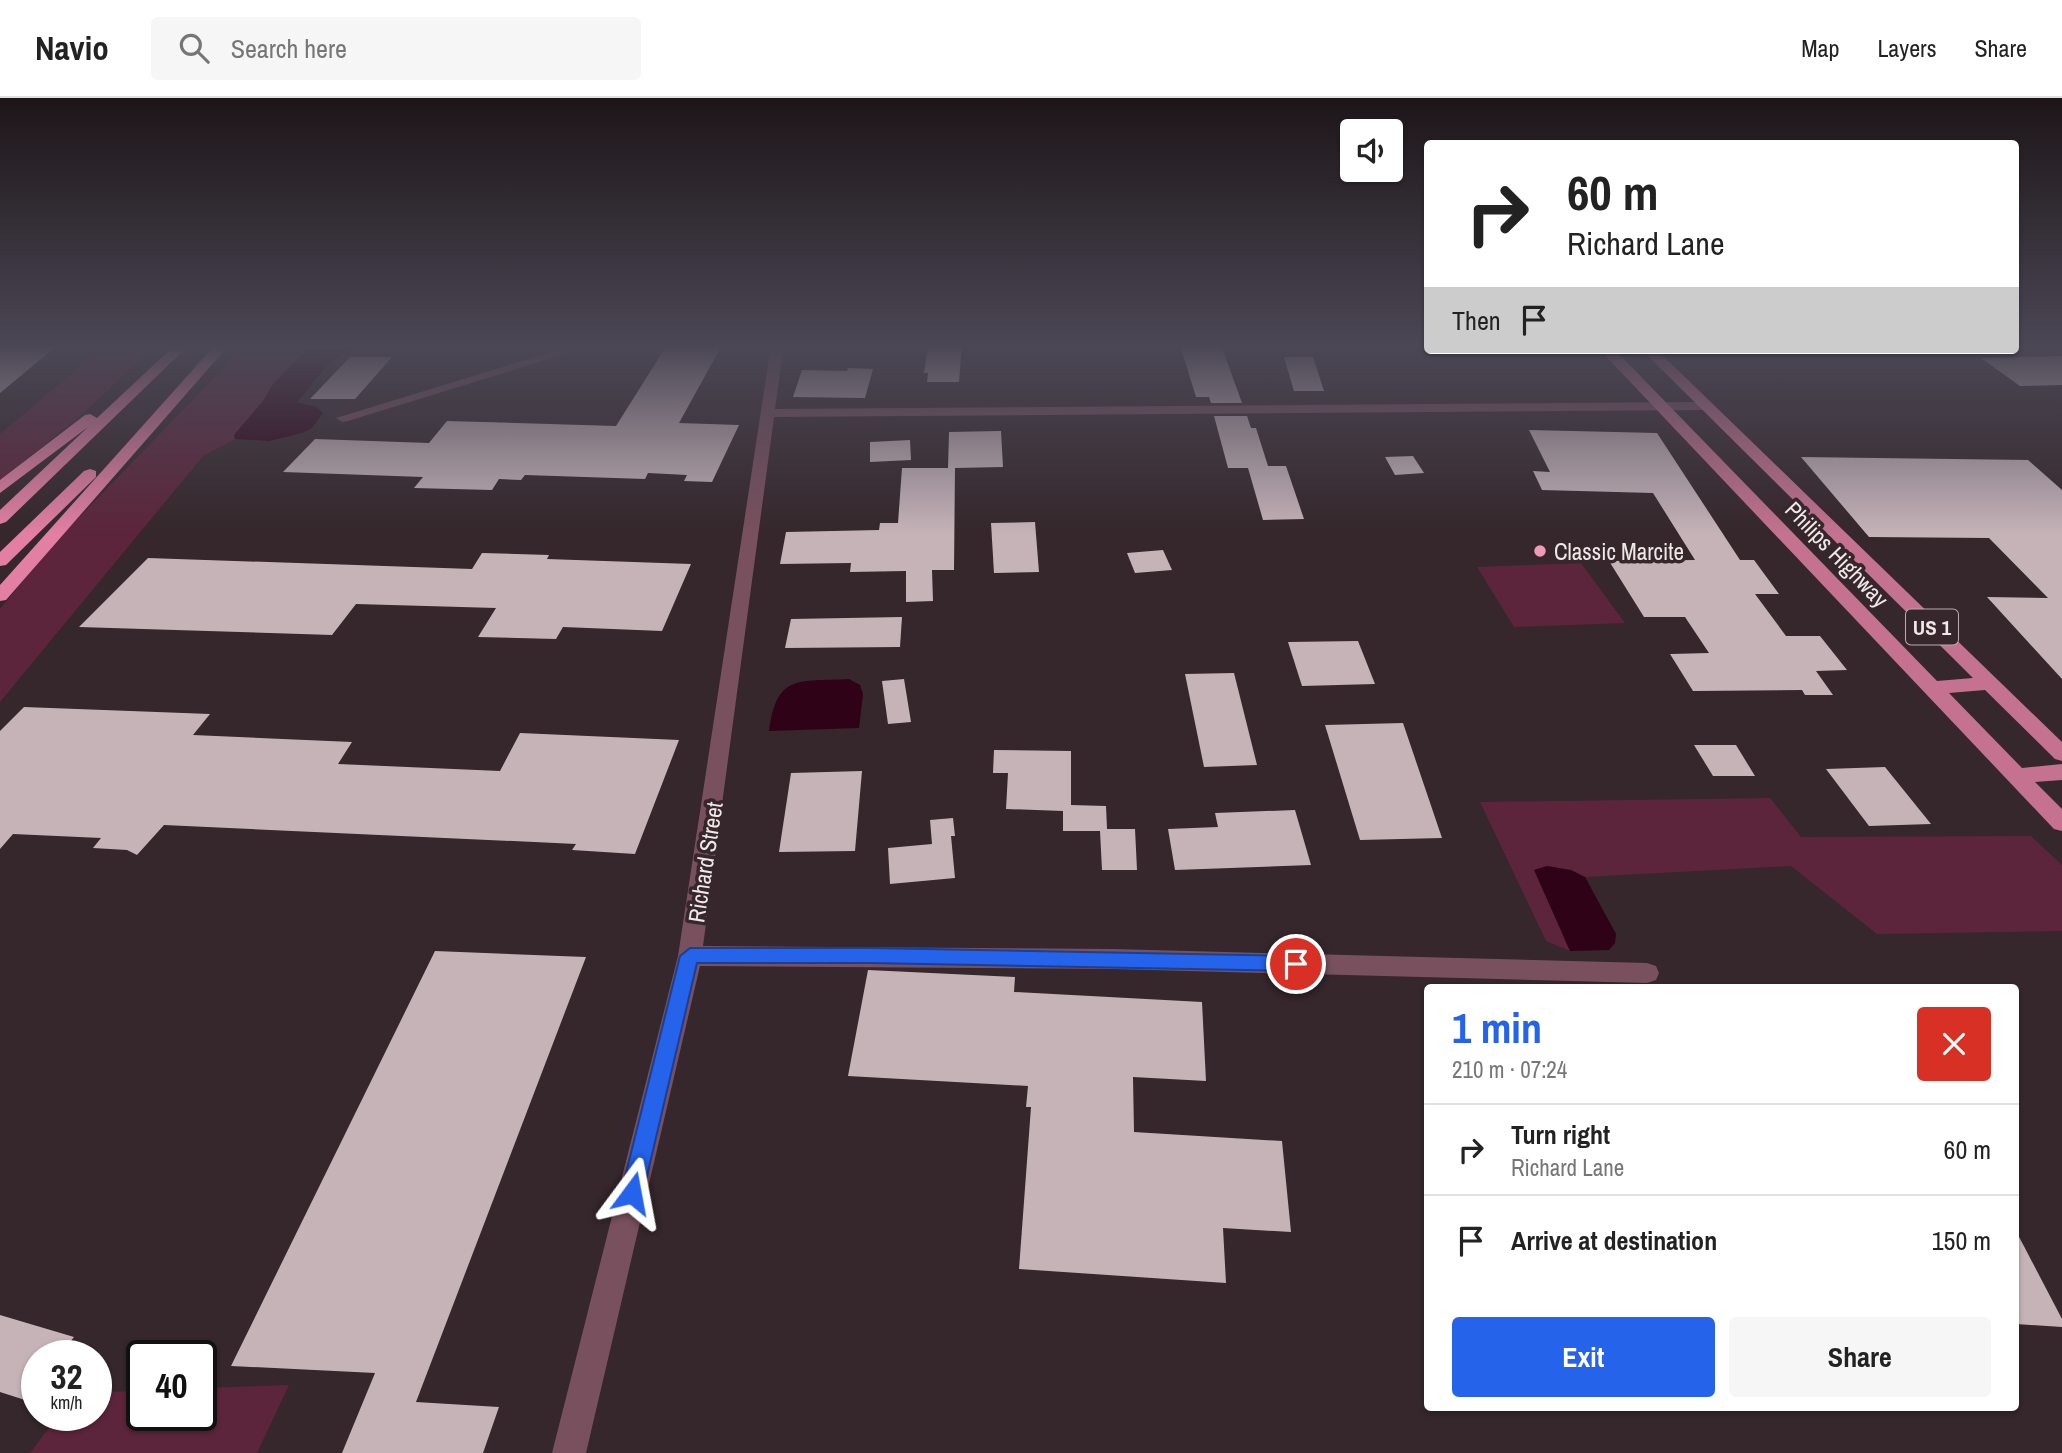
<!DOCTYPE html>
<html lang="en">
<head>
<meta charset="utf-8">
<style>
  body { margin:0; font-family:"Archivo Narrow",sans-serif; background:#f6f6f6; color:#222; height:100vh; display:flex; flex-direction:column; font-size:26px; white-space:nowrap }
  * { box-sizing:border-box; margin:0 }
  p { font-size:23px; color:#767676 }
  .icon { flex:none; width:38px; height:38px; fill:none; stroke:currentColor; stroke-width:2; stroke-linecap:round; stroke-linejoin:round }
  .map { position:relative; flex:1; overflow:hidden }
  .sheet { position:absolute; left:1424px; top:886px; width:595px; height:427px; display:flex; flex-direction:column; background:#fff; border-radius:7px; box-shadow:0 2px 5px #0004 }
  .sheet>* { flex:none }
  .hud { position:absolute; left:1424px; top:42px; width:595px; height:214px; border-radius:7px; box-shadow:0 2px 5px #0004; background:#fff; color:#222; overflow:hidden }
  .tools { position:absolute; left:1340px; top:21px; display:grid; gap:14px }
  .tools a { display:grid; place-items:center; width:63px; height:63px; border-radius:7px; background:#fff; box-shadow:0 2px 5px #0004; font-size:35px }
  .speed { position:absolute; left:21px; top:1242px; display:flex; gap:14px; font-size:35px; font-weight:700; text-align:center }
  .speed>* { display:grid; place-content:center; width:91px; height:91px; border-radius:50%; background:#fff; box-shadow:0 2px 5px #0004; line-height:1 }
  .speed small { font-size:18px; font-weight:400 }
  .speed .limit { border:4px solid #111; border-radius:10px; background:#fff; color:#111 }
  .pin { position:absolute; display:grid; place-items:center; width:60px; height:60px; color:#fff; margin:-30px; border:4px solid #fff; border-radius:50%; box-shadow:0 2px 7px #0007 }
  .me { position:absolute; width:77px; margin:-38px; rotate:13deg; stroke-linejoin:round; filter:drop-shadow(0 0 5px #0008) }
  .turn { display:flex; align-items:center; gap:24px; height:147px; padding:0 28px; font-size:32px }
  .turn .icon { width:91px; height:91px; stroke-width:2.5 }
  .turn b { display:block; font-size:49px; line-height:60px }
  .then { display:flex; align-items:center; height:66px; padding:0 28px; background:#0003; gap:14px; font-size:26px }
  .round { display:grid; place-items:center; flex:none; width:74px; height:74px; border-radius:7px; background:#f6f6f6 }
  .head { display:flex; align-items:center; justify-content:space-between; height:119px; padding:0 28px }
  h1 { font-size:42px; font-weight:700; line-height:52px; color:#2563eb }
  .button { display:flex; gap:14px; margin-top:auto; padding:14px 28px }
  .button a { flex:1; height:80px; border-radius:7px; background:#2563eb; color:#fff; font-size:28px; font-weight:700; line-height:80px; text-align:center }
  .button a+a { background:#f6f6f6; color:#222 }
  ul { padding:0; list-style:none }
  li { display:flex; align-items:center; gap:21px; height:91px; padding:0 28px; border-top:2px solid #e0e0e0 }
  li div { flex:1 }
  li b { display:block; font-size:26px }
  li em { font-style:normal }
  header { display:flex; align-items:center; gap:42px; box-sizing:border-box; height:98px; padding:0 35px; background:#fff; border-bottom:2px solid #e0e0e0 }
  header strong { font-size:33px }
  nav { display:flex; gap:38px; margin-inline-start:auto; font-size:24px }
  .search { width:490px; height:63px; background:#f6f6f6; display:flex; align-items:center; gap:18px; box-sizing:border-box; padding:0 24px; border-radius:7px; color:#767676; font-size:26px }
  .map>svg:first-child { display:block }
  .green { fill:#5c253b }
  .water { fill:#2f0217 }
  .building { fill:#c5b3b8 }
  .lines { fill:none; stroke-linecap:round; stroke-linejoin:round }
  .minor { fill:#79505e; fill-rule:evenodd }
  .major { fill:#c4728f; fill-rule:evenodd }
  .highway { fill:#e27fa2; fill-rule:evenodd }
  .route { fill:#2563eb; stroke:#184099; stroke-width:2 }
  .poi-dot { fill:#f09ab7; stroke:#35272b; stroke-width:2.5 }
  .labels { text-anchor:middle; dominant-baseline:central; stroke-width:7; stroke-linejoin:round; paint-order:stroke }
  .shield { fill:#35272b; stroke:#b8adb0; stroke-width:2 }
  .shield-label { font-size:21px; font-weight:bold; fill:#f0e7e9 }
  .poi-label { font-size:23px; fill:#f0e7e9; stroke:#35272b; text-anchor:start }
  .street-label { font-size:23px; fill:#f0e7e9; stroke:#35272b }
</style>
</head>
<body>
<header>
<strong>Navio</strong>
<div class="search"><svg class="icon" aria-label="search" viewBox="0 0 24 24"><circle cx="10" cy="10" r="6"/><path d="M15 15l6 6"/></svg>Search here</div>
<nav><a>Map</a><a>Layers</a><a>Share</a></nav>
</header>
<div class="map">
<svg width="2062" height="1355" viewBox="0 0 2062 1355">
  <rect width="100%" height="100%" fill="#35272b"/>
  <g class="green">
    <path d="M106 247H156L80 318 0 383V336Z"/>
    <path d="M246 247H311L273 286 263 303 234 337 235 341 203 358 0 604V511L59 440Z"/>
    <path d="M1581 465 1625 525 1514 529 1477 469Z"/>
    <path d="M1770 700 1801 739 2031 738 2062 767V833L1877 836 1791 768 1585 779 1571 772H1535L1570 853 1546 843 1480 704Z"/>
    <path d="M289 1287 257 1355H30L58 1318H96V1294L142 1293V1318H201V1290Z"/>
  </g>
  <g class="water">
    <path d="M311 247H364C329 255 320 279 297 304L317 309 323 315 312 330 302 335 269 343 235 341 234 337 263 303 273 286Z"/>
    <path d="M849 581 860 587 863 596 859 630 769 633C777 575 798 584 849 581Z"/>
    <path d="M1547 768 1571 772 1585 779 1616 836 1615 845 1609 852 1570 853 1534 772Z"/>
  </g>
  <g class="building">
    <path d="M0 247H58L0 295Z"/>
    <path d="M667 247H722L679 325 739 327 712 384 684 383 687 377 648 375 645 381 525 377 521 382 499 381 492 392 414 390 423 379 283 374 315 341 429 345 447 323 616 328Z"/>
    <path d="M928 247H962L959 284H927L928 275H924Z"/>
    <path d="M1180 247H1221L1242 305H1211L1209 299H1196Z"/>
    <path d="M2062 258V287L2020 288 1981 260Z"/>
    <path d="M350 259H392L355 301H310Z"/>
    <path d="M1284 259H1313L1324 293H1294Z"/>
    <path d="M848 270 873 271 865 300 793 299 802 272 847 273Z"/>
    <path d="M1214 318H1247L1251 330H1256L1268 368H1286L1304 421 1263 422 1248 370H1228Z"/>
    <path d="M1529 332 1657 335 1740 462H1754L1779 496H1755L1786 538H1820L1847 572 1816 573 1833 597H1805L1802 592 1693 593 1670 556 1709 555 1685 519H1644L1609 463 1695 462 1653 395 1542 392 1533 373 1550 374Z"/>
    <path d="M1001 333 1003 369 955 370 954 472H932L933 503 906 504V473L850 474 851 465 780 466 786 434 879 432 880 425H898L902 370H948L949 334Z"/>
    <path d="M910 342 911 362 870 364V344Z"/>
    <path d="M1413 358 1424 375 1395 377 1385 359Z"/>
    <path d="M1801 359 2028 362 2062 392V581L1987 499 2048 500 1989 440 1869 439Z"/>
    <path d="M1035 424 1039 474 994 475 991 425Z"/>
    <path d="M1163 452 1172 472 1135 475 1127 455Z"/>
    <path d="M482 455 549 457 547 461 691 466 662 533 563 529 556 541 478 539 496 510 356 506 332 537 79 529 148 460 472 471Z"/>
    <path d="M902 519 900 549 785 550 791 521Z"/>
    <path d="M1358 543 1375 586 1302 588 1288 544Z"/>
    <path d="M1234 575 1257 667 1204 669 1185 576Z"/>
    <path d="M904 581 911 624 888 626 882 583Z"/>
    <path d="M24 609 210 616 193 637 352 644 338 666 500 673 520 635 679 642 635 756 572 752 576 746 164 727 137 757 127 752 93 750 101 740 13 736 0 751V633Z"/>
    <path d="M1403 625 1442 740 1360 742 1325 627Z"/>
    <path d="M1694 647H1736L1755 678H1713Z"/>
    <path d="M994 652 1071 653V707L1106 708 1107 731H1135L1137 772H1102L1100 733H1063V713L1006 711 1008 675H993Z"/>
    <path d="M1885 669 1931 726 1869 728 1826 671Z"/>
    <path d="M862 673 855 753 779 754 791 675Z"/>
    <path d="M1295 712 1311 767 1175 772 1168 731 1218 729 1215 715Z"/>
    <path d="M953 720 955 738H951L955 780 890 786 888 750 932 746 930 722Z"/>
    <path d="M435 853 586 859 416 1304 499 1309 483 1355H342L375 1275 231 1268Z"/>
    <path d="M868 872 1015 879 1014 894 1202 904 1206 983 1133 979 1134 1034 1282 1043 1291 1134 1223 1130 1226 1185 1019 1171 1031 1009H1026L1028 988 848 978Z"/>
    <path d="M2016 1133 2062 1221V1229L2016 1226Z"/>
    <path d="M0 1217 74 1239 59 1258H37V1287L25 1302 0 1294Z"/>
  </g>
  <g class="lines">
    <g class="minor">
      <path d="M574 247H594L348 323 343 324 336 320Z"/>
      <path d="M771 247H784L775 311 1706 304 1713 308 1706 312 774 319 703 848 1113 851 1647 865 1656 868 1659 875 1656 882 1647 885 1113 871 700 868 586 1355H552L678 858Z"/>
    </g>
    <path class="major" d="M1600 252H1615L1937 583 1973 580 1642 252H1657L2062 644V663L2055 661 1985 592 1949 595 2022 670 2062 666V682L2035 684 2062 711V733L2054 731Z"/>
    <g class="highway">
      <path d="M175 247H189L6 424 0 426V412L88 329 0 395V382L85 317 90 316 97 320Z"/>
      <path d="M215 247H229L6 502 0 503V487Z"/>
      <path d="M90 371 96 373V379L6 467 0 468V454L84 373Z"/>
    </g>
  </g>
  <linearGradient id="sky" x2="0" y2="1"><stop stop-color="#1d1518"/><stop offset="0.57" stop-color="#4b4755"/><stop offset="1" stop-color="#4b4755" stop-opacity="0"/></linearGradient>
  <rect width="2062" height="436" fill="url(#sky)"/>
  <path class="route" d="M690 850H870L1296 858 1302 860 1305 866 1302 871 1296 873 870 865H697L643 1095 640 1103 632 1106 624 1103 621 1095 680 858Z"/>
  <circle class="poi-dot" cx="1540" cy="453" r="7"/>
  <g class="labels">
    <rect class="shield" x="1906" y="511.5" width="52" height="35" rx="5"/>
    <g class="shield-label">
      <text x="1932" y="529">US 1</text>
    </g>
    <g class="poi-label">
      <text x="1554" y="453">Classic Marcite</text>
    </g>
    <g class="street-label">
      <text transform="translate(1837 456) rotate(46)">Philips Highway</text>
      <text transform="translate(705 764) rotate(-81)">Richard Street</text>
    </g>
  </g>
</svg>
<div class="tools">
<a><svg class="icon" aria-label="sound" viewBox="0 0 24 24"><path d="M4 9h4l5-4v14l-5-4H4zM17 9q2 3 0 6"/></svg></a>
</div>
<div class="speed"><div>32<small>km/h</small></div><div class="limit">40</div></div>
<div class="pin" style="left:1296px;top:866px;background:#d93025"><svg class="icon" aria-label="arrive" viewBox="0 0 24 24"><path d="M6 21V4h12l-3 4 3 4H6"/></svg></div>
<svg class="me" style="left:632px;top:1095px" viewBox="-20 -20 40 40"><path d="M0-17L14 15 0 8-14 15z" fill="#2563eb" stroke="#fff" stroke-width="4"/></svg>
<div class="hud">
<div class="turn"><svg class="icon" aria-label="right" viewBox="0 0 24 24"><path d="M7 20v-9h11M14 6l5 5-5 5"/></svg><div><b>60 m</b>Richard Lane</div></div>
<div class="then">Then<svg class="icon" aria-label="arrive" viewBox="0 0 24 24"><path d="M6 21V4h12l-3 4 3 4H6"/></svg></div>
</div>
<section class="sheet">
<div class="head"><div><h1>1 min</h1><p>210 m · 07:24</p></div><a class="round" style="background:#d93025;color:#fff"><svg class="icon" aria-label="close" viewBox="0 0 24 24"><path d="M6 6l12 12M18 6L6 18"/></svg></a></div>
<ul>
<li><svg class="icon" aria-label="right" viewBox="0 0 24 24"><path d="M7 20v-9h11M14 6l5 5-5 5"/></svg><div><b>Turn right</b><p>Richard Lane</p></div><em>60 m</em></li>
<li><svg class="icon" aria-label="arrive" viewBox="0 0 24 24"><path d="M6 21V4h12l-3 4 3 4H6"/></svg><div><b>Arrive at destination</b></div><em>150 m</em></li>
</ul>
<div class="button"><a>Exit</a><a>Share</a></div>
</section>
</div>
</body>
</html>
